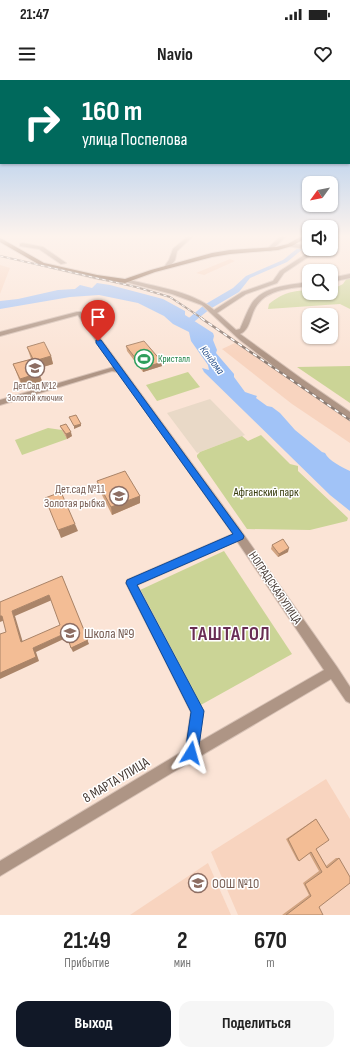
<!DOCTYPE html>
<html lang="ru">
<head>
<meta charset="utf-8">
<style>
  body { margin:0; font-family:"Sofia Sans Condensed",sans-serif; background:#f6f6f6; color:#222; height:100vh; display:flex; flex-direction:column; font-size:15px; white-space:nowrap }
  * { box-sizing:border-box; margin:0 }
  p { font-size:13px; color:#767676 }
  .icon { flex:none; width:22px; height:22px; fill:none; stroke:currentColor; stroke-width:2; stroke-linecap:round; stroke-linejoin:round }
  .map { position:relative; height:835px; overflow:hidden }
  .details { display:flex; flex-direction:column; background:#fff; flex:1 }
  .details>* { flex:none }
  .banner { position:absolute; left:0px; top:0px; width:350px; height:84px; box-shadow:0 1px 3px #0004; background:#00695c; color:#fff; overflow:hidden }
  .needle { width:26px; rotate:237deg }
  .fabs { position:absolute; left:302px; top:96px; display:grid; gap:8px }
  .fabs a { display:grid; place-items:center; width:36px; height:36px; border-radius:8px; background:#fff; box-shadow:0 1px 3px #0004; font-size:20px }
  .pin { position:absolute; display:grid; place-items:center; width:34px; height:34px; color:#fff; margin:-41px -17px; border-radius:50% 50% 50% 0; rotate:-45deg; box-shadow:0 0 4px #0007 }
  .pin .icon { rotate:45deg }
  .me { position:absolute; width:44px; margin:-22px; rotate:8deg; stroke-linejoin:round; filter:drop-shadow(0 0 3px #0008) }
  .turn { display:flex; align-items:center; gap:14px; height:84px; padding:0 16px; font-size:18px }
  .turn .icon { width:52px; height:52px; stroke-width:2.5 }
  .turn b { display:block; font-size:28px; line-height:34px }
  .eta { display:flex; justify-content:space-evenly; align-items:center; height:68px; text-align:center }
  .eta b { font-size:24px; font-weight:700; line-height:28px }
  .action { display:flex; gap:8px; margin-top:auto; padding:8px 16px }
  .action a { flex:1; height:46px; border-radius:12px; background:#111827; color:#fff; font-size:16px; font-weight:700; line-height:46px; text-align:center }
  .action a+a { background:#f6f6f6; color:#222 }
  .status { display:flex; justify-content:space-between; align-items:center; height:28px; padding:0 20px; background:#fff; direction:ltr }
  .status svg { height:11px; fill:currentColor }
  header { display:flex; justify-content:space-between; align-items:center; height:52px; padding:0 16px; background:#fff; font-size:18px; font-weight:700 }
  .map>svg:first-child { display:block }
  .commercial { fill:#e9d9c7 }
  .built { fill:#f8d4bf }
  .green { fill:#cbd496 }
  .water { fill:#a1c3f7 }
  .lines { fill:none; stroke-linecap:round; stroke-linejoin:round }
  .river { fill:#a1c3f7; fill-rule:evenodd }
  .minor-casing { stroke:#d7c2b6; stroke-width:2 }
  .major-casing { stroke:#d7c2b6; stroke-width:2 }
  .minor { fill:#ae9585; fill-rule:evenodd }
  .major { fill:#795033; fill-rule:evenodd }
  .rail-far1-casing { stroke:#8e7e75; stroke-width:2 }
  .rail-casing { stroke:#8e7e75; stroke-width:2.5 }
  .rail-far1 { stroke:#fff; stroke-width:1; stroke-dasharray:3.5; stroke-linecap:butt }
  .rail { stroke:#fff; stroke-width:1.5; stroke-dasharray:4.5; stroke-linecap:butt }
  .wall { fill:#d1a380 }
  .shaded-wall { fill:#aa8468 }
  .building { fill:#f3bd95; stroke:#aa8468; fill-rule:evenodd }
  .route { fill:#1a73e8; stroke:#114b97 }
  .labels { text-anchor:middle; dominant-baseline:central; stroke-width:3; stroke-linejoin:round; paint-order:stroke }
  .far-leisure-label { font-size:10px; fill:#27864d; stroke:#fff; text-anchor:start }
  .far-education-label { font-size:10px; fill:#785e54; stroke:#fff }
  .far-water-label { font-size:11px; font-style:italic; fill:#244d8a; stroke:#fff }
  .education-label { font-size:12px; fill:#785e54; stroke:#fff; text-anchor:end }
  .park-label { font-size:12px; fill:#363b0b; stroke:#fff }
  .street-label { font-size:12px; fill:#463a34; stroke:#fff }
  .near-education-label { font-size:14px; fill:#785e54; stroke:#fff; text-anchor:start }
  .near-street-label { font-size:14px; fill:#463a34; stroke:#fff }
  .near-district-label { font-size:19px; font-weight:bold; letter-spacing:1px; fill:#692d54; stroke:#fff }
</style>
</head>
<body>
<div class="status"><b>21:47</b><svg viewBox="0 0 49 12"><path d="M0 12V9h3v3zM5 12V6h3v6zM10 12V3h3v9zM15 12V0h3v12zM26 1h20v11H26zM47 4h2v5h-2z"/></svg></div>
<header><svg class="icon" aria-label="menu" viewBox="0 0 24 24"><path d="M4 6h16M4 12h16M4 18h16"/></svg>Navio<svg class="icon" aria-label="heart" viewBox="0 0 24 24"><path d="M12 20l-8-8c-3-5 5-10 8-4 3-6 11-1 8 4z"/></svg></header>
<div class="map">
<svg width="350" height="835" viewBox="0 0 350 835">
  <rect width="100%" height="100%" fill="#fbe4d6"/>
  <path class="commercial" d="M210 319 245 355 197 373 167 333Z"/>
  <g class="built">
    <path d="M230 179 235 181 204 195 196 193Z"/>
    <path d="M0 185 10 188 0 214Z"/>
    <path d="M235 263 350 340V363L292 324 222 269Z"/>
    <path d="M326 699 350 739V835H238L211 772Z"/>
    <path d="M208 783 231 835H130Z"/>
  </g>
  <g class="green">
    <path d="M347 198H350V229L340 224 268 229 269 224C283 213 291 211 309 210V213H331V210L343 204Z"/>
    <path d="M350 286V323L297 287Z"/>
    <path d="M188 292 200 307 157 321 146 305Z"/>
    <path d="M48 348 62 350 67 359 22 375 15 360Z"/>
    <path d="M261 355 290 384 298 386V391L348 438 347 441 310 450 247 449 197 377V375L200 372 242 356 248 361Z"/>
    <path d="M224 471 292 574 199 626 140 510Z"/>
  </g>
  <path class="water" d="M97 203 110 205 163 219 185 231V235L213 253 214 256 213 260 217 270 216 273 234 294V297L245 312 257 316 256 318 267 326 272 327 280 333 295 350 322 372 325 373C329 381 342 387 350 391V431L330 415 204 292 202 288 209 290 208 285 191 261 189 252 173 244 164 236 138 223 99 215 70 217 0 229V221L18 219 58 210 75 209 80 205 92 208Z"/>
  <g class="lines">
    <path class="river" d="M309 159V164L287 182 250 198 239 212 210 229 190 245H184L183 243 204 225 233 208 246 196 283 180Z"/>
    <g class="minor-casing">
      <g id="minor">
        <path d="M187 157H192L177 171 175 180 169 188H165L164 187 169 180 173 169Z"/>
        <path d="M280 157H285L271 171H267V169Z"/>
        <path d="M334 157H340L331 163V159Z"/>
        <path d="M22 163 43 167 66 183 61 184 39 169 20 166V164Z"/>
        <path d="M290 163 309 166V169H311L309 170 288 166V164Z"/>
        <path d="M314 169H320L284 193 277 203 246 214 217 233 236 250 240 249C244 240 247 231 252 223 264 206 290 205 309 202V206C292 208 268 209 257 225 250 234 251 249 240 254L302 299 350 332V339L296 303 240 260 202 225 172 214 122 201 125 199C152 206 193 211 214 230L242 212 273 201 280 191Z"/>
        <path d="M350 194V198L331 202V198Z"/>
        <path d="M77 232H81L239 448 337 587 350 607V623L346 621 331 599 175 691 0 796V781L185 670 191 632 126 503 127 500 233 454 118 292 112 291 0 325V320L114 287 78 235 0 256V252ZM237 461 324 590 199 662 203 631 137 505Z"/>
      </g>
    </g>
    <g class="major-casing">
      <path id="major" d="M300 157H307L292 166 278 170 230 174 212 177 155 192 125 203 97 199 40 185 0 162V158L2 159 44 183 97 195 125 199 151 190 212 173 230 170 276 167 288 164Z"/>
    </g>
    <use href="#minor" class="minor"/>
    <use href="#major" class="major"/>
    <g class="rail-far1-casing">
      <path id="rail-far1" d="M0 176 136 207 170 217 203 239"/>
    </g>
    <g class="rail-casing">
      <path id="rail" d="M201 238 350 340"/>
    </g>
    <use href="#rail-far1" class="rail-far1"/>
    <use href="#rail" class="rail"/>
  </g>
  <g class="wall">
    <path d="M126 266 162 286 143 292 127 271Z"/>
    <path d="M27 267 51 276 53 284 37 289 42 301 22 307 13 284 31 279Z"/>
    <path d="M60 346 72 356 67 359 62 350Z"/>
    <path d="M97 401 140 416V423L112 435 99 409Z"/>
    <path d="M272 465 288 472 278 477 271 469Z"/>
    <path d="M316 739V769L326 786 336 778H339L319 827 323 835H282L309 815 303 803 319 791 309 773 299 781 297 780 286 759 314 740Z"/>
  </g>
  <g class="shaded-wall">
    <path d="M51 276 53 284 36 289 34 281Z"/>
    <path d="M162 282V286L143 292V288Z"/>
    <path d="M39 293 42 301 22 307 20 299Z"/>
    <path d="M81 344V346L74 349V346Z"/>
    <path d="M71 352 72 356 67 359 66 354Z"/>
    <path d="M140 416V423L112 435 111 427Z"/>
    <path d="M75 444 78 451 61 458 58 450Z"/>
    <path d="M289 468 288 472 278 477 279 474Z"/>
    <path d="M62 496 89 564 73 572 71 568Z"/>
    <path d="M49 515 52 520 15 536 24 566 21 562 12 531Z"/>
    <path d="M0 536H2L5 540 0 542Z"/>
    <path d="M66 553 68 557 36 572 39 581 0 599V593L33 568Z"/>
  </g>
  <g class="building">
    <path d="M144 261 162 282 143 288 126 266Z"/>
    <path d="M44 262 51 276 34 281 27 267Z"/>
    <path d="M32 279 39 293 20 299 13 284Z"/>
    <path d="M76 335 81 344 74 346 69 337Z"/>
    <path d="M66 344 71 352 66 354 60 346Z"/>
    <path d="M125 391 140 416 111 427 97 401Z"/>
    <path d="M61 412 75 444 58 450 45 418Z"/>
    <path d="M283 459 289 468 279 474 272 465Z"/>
    <path d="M62 496 88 560 71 568 66 553 33 568 36 577 0 593V554L6 552 2 536H0V522ZM49 515 60 545 21 562 12 531Z"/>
    <path d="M316 739 329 760 316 769 327 788 339 778 350 797V803L319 827 323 835H286L311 816 305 804 322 792 311 772 299 781 288 759Z"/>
  </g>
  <linearGradient id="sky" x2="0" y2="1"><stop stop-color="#8bbaee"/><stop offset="0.57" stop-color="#fdf3ed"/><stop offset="1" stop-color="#fdf3ed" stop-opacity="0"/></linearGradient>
  <rect width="350" height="274" fill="url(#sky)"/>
  <path class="route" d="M96 260H101L244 456 243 459 137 505 204 631 198 673 196 678 191 680 187 678 185 673 191 632 126 503 127 500 233 454 96 263Z"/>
  <defs>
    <g id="stadium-ring" transform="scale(1)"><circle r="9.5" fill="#fff" stroke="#2e9e5b" stroke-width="1.5"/><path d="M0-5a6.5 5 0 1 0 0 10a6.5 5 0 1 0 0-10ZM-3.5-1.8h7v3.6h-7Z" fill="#2e9e5b"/></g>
    <g id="school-ring" transform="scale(1)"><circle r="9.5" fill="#fff" stroke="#8d6e63" stroke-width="1.5"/><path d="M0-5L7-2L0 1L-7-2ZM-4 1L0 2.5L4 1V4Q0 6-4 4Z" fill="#8d6e63"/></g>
  </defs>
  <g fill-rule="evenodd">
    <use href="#stadium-ring" x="144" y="279"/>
    <use href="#school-ring" x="35" y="288"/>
    <use href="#school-ring" x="119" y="416"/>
    <use href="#school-ring" x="70" y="553"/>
    <use href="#school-ring" x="198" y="803"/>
  </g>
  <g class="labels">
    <g class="far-leisure-label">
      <text x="158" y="279">Кристалл</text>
    </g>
    <g class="far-education-label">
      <text x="35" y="306">Дет.Сад №12<tspan x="35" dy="12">Золотой ключик</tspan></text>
    </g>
    <g class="far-water-label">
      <text transform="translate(212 280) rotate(53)">Кондома</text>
    </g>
    <g class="education-label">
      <text x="105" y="409">Дет.сад №11<tspan x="105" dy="14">Золотая рыбка</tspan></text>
    </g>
    <g class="park-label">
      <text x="266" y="412">Афганский парк</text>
    </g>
    <g class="street-label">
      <text transform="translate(275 508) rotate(56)">НОГРАДСКАЯ УЛИЦА</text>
    </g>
    <g class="near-education-label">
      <text x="84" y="553">Школа №9</text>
      <text x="212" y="803">ООШ №10</text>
    </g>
    <g class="near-street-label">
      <text transform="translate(116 700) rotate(-31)">8 МАРТА УЛИЦА</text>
    </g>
    <g class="near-district-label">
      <text x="230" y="554">ТАШТАГОЛ</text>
    </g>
  </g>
</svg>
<div class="fabs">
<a><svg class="needle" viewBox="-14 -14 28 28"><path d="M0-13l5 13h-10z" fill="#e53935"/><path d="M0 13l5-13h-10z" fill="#767676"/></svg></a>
<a><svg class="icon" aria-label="sound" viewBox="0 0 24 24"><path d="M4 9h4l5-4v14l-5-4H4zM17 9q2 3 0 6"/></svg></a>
<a><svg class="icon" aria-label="search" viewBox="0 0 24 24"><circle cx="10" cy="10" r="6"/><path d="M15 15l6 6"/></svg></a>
<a><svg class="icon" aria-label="layers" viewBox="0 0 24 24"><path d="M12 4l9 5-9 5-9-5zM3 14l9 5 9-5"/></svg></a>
</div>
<div class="pin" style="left:98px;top:261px;background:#d93025"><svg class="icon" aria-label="arrive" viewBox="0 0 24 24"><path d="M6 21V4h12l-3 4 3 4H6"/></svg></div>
<svg class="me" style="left:191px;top:673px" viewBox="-20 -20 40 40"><path d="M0-17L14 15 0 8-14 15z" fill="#1a73e8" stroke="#fff" stroke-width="4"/></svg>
<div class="banner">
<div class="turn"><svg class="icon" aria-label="right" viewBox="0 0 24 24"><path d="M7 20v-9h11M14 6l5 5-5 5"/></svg><div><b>160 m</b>улица Поспелова</div></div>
</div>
</div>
<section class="details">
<div class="eta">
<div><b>21:49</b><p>Прибытие</p></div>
<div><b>2</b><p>мин</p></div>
<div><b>670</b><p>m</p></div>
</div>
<div class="action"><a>Выход</a><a>Поделиться</a></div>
</section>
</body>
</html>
